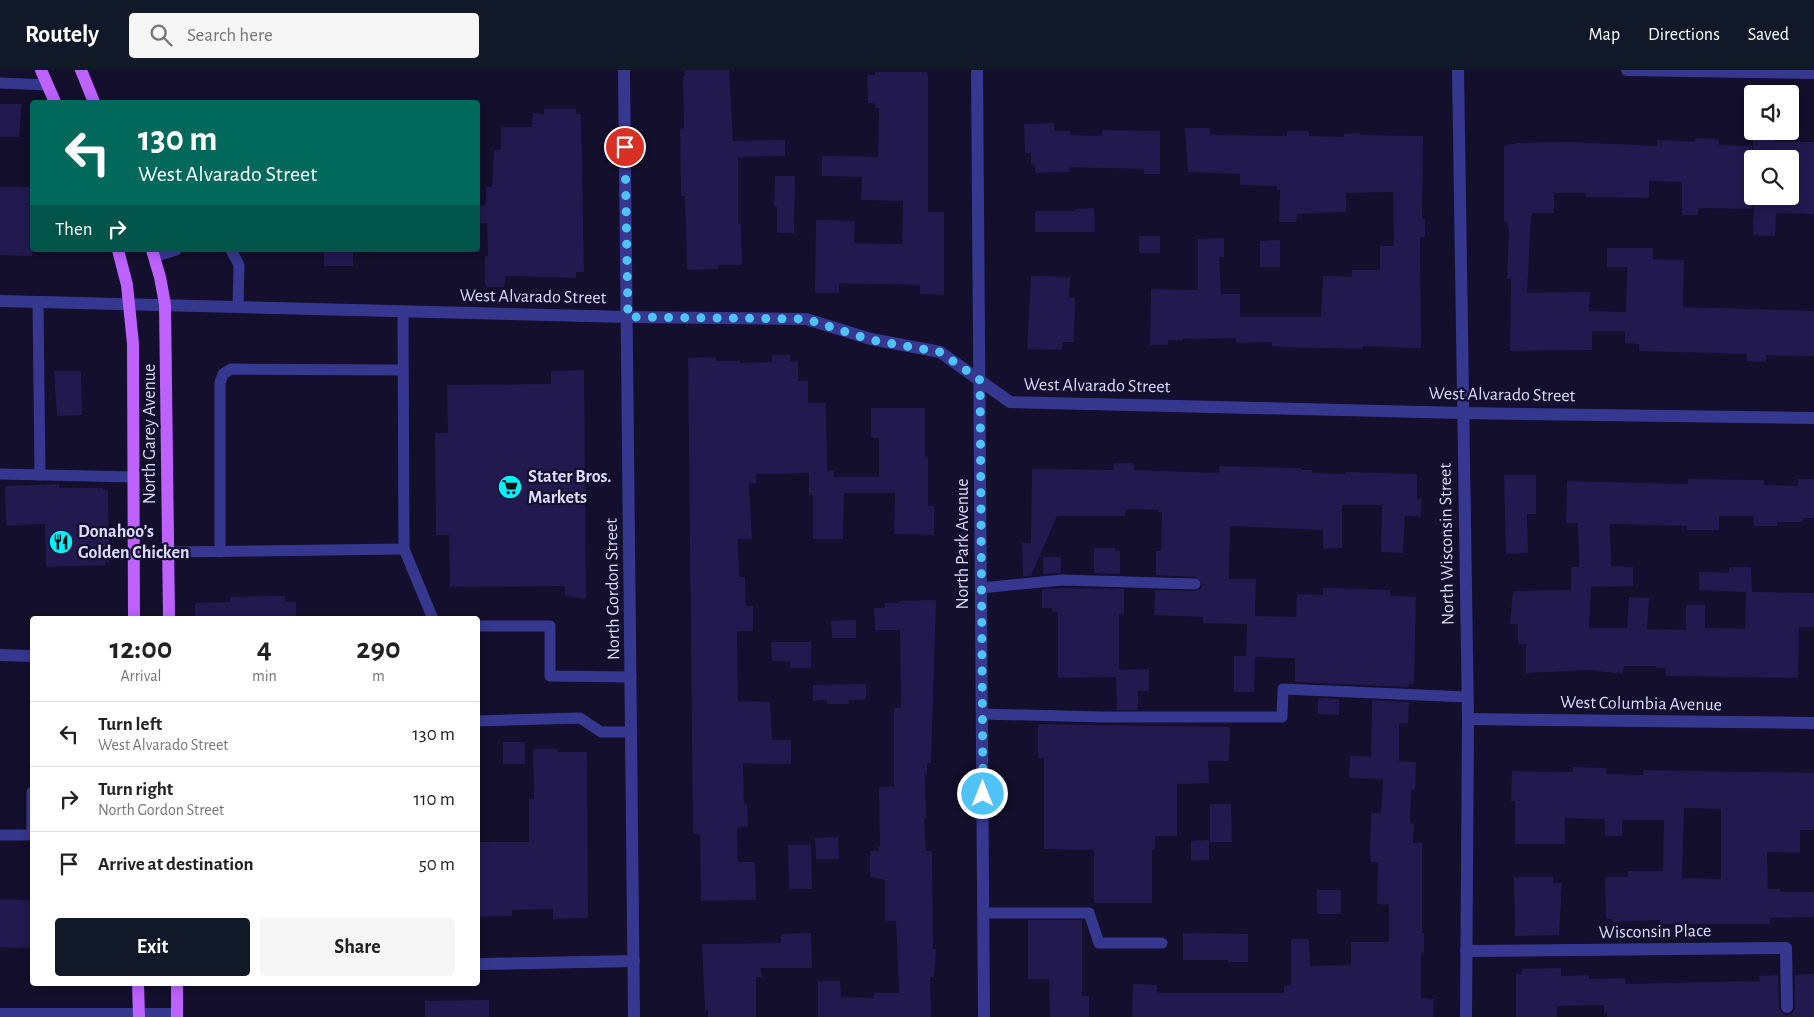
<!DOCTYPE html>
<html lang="en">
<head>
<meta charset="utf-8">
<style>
  body { margin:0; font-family:"Alegreya Sans",sans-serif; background:#f6f6f6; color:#222; height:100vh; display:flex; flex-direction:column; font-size:19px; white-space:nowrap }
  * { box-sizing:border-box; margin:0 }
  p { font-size:16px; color:#767676 }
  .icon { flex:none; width:28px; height:28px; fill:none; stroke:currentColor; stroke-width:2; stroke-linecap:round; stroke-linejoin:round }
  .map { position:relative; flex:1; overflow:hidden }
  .details { position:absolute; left:30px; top:546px; width:450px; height:370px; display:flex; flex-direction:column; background:#fff; border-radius:5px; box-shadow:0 2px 12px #0003 }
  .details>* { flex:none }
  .banner { position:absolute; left:30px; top:30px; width:450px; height:152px; border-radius:5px; box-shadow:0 2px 12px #0003; background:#00695c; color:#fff; overflow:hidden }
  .buttons { position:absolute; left:1744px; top:15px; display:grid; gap:10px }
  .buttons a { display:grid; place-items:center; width:55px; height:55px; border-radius:5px; background:#fff; box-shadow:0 2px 12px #0003; font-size:25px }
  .pin { position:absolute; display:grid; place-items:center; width:42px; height:42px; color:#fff; margin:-21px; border:2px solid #fff; border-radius:50%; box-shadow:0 1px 5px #0007 }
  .me { position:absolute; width:55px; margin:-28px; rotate:0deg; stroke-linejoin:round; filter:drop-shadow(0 0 4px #0008) }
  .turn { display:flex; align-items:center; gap:18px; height:105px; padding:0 25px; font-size:22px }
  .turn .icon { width:65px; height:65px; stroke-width:2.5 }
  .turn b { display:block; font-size:35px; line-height:42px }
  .then { display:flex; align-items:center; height:48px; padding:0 25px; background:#0003; gap:10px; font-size:19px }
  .eta { display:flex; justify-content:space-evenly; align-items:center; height:85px; text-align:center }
  .eta b { font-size:30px; font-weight:700; line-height:35px }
  .action { display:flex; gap:10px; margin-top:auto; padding:10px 25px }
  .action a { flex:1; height:58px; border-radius:5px; background:#111827; color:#fff; font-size:20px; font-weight:700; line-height:58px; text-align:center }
  .action a+a { background:#f6f6f6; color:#222 }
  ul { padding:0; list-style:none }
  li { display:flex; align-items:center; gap:15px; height:65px; padding:0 25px; border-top:1px solid #e0e0e0 }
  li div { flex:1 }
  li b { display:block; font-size:19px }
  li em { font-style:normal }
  header { display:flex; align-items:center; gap:30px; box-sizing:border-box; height:70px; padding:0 25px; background:#111827; color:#fff }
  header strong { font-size:24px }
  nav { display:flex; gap:28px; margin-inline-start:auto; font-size:18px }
  .search { width:350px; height:45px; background:#f6f6f6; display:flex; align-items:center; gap:12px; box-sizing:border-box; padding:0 18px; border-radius:5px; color:#767676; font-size:19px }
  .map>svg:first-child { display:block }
  .building { fill:#22194f; fill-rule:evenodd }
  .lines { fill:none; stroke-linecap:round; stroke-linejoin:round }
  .service { stroke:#36378f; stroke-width:11 }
  .minor { stroke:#36378f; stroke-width:12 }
  .tertiary { stroke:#36378f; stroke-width:12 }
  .primary { stroke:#bd61ff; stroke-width:12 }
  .route { stroke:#4fc3f7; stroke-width:9; stroke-dasharray:0 16.2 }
  .labels { text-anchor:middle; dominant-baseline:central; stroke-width:4.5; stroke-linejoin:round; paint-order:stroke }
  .street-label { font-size:18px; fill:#dddaff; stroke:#130f2c }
  .poi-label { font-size:18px; font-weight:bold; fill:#dddaff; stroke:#130f2c; text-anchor:start }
</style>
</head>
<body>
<header>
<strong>Routely</strong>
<div class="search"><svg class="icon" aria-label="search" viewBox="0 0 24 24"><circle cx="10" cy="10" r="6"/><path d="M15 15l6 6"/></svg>Search here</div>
<nav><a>Map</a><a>Directions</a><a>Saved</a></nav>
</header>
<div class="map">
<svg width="1814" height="947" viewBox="0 0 1814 947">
  <rect width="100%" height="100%" fill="#130f2c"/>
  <g class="building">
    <path d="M685 0H729L733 71 785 70V86L738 87V154H741L742 195H718V199L687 200 685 126H681L680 59 684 58 683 6H685Z"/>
    <path d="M875 2H927L928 5V142H944V225L920 224V215L839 213V223H815L816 150 855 151 854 173 902 174 903 131 861 130 862 107 822 106V86L878 87 879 38H875V33H868L867 5H875Z"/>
    <path d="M0 34H22L19 67H0Z"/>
    <path d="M544 39H576V44H581L584 202H576V208L506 206 504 217H487L485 214V186H488L487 153H478V135H486V117H492L494 80H501V57H532L533 43 544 44Z"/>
    <path d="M1054 53V61H1070V65L1102 66V60L1160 61V104H1144V99L1069 97 1070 102 1035 103V96L1031 93V83H1025L1024 54Z"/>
    <path d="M1185 58H1210V64L1221 65 1287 66V61H1309V66L1344 67V64L1360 63V65L1423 66 1422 149 1425 148V167H1420L1421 278 1363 276V279L1288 277 1272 276V272L1236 273V268L1183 269V271L1168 270V275H1150L1151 219 1198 220V169L1224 168V187H1219L1221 224H1240V247H1321L1323 206 1352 207V200H1380V176H1394L1393 122 1346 123V142L1297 144 1296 152H1279L1280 120H1277V116L1240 115V104L1188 102Z"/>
    <path d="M1696 68 1719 69V75L1752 76V139L1698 138V145H1682V112L1649 111V128L1586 127V123H1554V143H1532L1531 147 1527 223 1590 222 1589 241 1626 242 1627 197H1607V178H1653V189L1684 190 1683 237 1814 241V286L1766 285V292L1746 291 1747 284 1639 281V274L1625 273V261H1592V280L1510 281 1511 209H1507L1509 160 1507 152 1504 151V76L1516 73 1570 72 1657 76V70L1695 72Z"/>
    <path d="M1753 69H1775V72H1814V144L1776 143 1775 166 1753 165 1754 126H1790V89H1753Z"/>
    <path d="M775 106H795L794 163H777V137H774Z"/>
    <path d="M0 117H32V186L0 185Z"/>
    <path d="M1094 138 1095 162H1035V141H1075L1074 139Z"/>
    <rect x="1139" y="166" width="21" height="17"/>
    <path d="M1280 170V197H1260V171Z"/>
    <rect x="324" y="180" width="29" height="16"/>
    <path d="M1031 206 1070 207 1069 228H1075L1074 272H1062V280L1027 279Z"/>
    <path d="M772 285H790V292L798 291V311H808V333H826L827 401 834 400V407H879V368H871V338H925V387H928V436H934V465L894 464 895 423H844L843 469H813V425H809V403L756 404 757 413H749L752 469H738L739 507H745L746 536H753V561H737L738 631 770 632 772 670H791V694L743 693 744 734H747L748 756 737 758 738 792H755L756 830 701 831 700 764H693L688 288 716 287V291H740V293L772 292Z"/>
    <path d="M584 300 586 529 565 526V516L450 517 449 465H436L435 363H448L447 315 551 314V301Z"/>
    <path d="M54 301H81L82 345 57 346Z"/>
    <path d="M1114 393H1134V400L1219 403V396L1301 398V400H1312V403L1346 404V402L1417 404V429H1422L1421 447 1405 446 1403 483 1381 482 1382 435H1342V478L1323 479V460L1230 456 1229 509H1256L1255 546 1296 547 1297 524 1323 525V518L1390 520V526L1416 527 1414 614H1409V617L1295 612V588L1255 587 1254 622H1234V586H1246L1247 554 1203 553V547L1154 545 1155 520 1195 521 1201 518 1202 514 1196 507 1156 505V481H1161L1162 442H1158V440L1126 439 1125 446H1057L1031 506H1023L1022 473H1031L1032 399 1114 400Z"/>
    <path d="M1504 405H1536V444H1527L1528 483 1506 484Z"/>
    <path d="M1688 409 1764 410V415L1798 416V409H1814V448H1803L1802 452H1777V456H1754V446H1719V460H1687V456L1610 454 1611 496 1633 497V516L1591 517 1589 558H1627L1629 527 1649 528 1647 559 1686 560V535H1705V558L1745 559 1746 522 1699 520V502L1729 503V497H1751L1752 522 1814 523V557H1799L1798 608 1666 606V598H1656V596H1624L1623 604 1590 600 1526 603V574L1518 575V554H1510L1513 521 1571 520V497H1579L1578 453H1566L1567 411 1688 414Z"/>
    <path d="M59 414V418H103V420H108L109 492H105V495L46 497 45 454 6 456 5 416Z"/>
    <path d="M1094 478H1115V481H1120V504L1094 503Z"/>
    <path d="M1043 487H1061V503L1043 504Z"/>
    <path d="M1062 518 1124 519V545L1119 544V600L1149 599V621H1138V640H1117L1116 607 1058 608V542L1052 541V538H1042V519Z"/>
    <path d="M285 526V532H296V549H195V533L230 532V527Z"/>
    <path d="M936 530 931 693H927V705H925L926 749 924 748 926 781H932L933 879H936L934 907H930L931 947H818V911H840L841 927 874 928V923H899L896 851H885V810L870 807V781H879L878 777H880L879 717 894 716V638H901L900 560H875L874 538H885V533H899L898 531Z"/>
    <path d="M856 550V568H832L831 551Z"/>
    <path d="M771 572H811V598H790V591H772Z"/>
    <path d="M866 614V629L848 630 849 634H827V630L813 631V615Z"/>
    <path d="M1318 628 1339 629V645L1318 644Z"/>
    <path d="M1372 630 1409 632 1408 653H1399V691L1416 692 1415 720H1411L1410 753 1414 754 1413 773H1422V863H1424V882L1421 883V928L1434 929 1433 947H1132L1133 914 1157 915V923H1284V916L1291 915V869H1309L1310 896 1351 895V872H1389V835L1377 834 1378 792H1371L1370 782 1371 743H1381L1383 709 1349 708 1350 686 1371 687Z"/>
    <path d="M1038 654 1230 657 1229 691H1208L1209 713 1177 714V766H1155V780H1152V833H1094V780L1044 779V688H1038Z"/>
    <rect x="503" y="672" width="22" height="22"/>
    <path d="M533 679H557L558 682H587L588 848 553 849V839L512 840V846L478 847V772H529V729H534Z"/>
    <path d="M1573 697 1606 698V704L1643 705V700L1814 703V760H1800V783L1767 782 1768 819H1780V822H1814V847L1770 848V854H1660V850L1613 852V849H1606L1605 807H1628V801H1663L1664 750H1622V766H1605V749L1565 748V774H1515V731H1511L1512 701 1573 702ZM1684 738 1721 739V809L1682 808Z"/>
    <path d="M1210 734H1231L1232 772H1210Z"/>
    <path d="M838 767 839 789H816L815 768Z"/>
    <path d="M1209 770V790L1191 791V771Z"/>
    <path d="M788 775H811L812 819H789Z"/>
    <path d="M1514 807H1553V813H1562L1559 865 1515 866Z"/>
    <rect x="1317" y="820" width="24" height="24"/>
    <path d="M0 829 32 830V878L0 877Z"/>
    <path d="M1028 850H1082V926H1089V947H1050L1049 909H1028Z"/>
    <path d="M811 863 812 898H761L762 907H756V947H708V940H705L702 874 781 873V864Z"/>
    <path d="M1183 863 1248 864V892H1228V890H1183Z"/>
    <path d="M1561 898V906L1589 905V909L1625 908V914L1760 911 1759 906 1778 905 1779 938 1783 944 1787 945 1792 944 1795 937V905L1814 904V947H1607V943H1604V935L1557 936V947H1516V904H1522V899Z"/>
    <path d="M489 930V947H425V931Z"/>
  </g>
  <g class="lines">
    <g class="service">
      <path d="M0 13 48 15"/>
      <path d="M231 180 239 195 238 237"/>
      <path d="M154 187 176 180"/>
      <path d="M38 232 40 405"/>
      <path d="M403 242 404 479 433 549"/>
      <path d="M0 404 133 407"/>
      <path d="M168 482 404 479"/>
      <path d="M220 482V313L223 304 231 299 403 300"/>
      <path d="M981 518 1062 510 1195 514"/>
      <path d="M478 556H550V606L631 607"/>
      <path d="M982 644 1101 647H1282L1283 619 1467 627"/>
      <path d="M478 651 580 648 601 662H631"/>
      <path d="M0 765H32"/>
      <path d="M32 765V722"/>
      <path d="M983 843H1089L1099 873H1162"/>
    </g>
    <g class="minor">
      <path d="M1458 0 1468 649 1466 947"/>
      <path d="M1627 0 1814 3"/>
      <path d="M0 585 32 586"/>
      <path d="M1468 649 1814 653"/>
      <path d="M1466 881 1786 878 1787 937"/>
      <path d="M478 894 634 891"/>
      <path d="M0 944H177"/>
    </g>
    <g class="tertiary">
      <path d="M624 0 634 947"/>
      <path d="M977 0 984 947"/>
      <path d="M0 231 628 247 806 249 871 269 940 282 1010 332 1462 343 1814 348"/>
    </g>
    <g class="primary">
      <path d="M41 0 55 32"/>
      <path d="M81 0 94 32"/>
      <path d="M118 180 127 215 133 274 134 549"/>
      <path d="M152 180 160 207 165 234 169 549"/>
      <path d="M138 914 139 947"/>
      <path d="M177 914V947"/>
    </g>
  </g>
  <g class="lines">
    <path class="route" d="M625 77 628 247 806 249 871 270 940 282 980 310 983 724"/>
  </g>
  <defs>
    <g id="supermarket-disc" transform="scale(1.25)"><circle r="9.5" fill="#06f1ff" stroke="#130f2c"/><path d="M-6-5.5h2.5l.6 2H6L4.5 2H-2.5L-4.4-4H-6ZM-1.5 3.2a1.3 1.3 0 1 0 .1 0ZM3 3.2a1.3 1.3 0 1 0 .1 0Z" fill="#111"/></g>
    <g id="restaurant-disc" transform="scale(1.25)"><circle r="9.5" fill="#06f1ff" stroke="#130f2c"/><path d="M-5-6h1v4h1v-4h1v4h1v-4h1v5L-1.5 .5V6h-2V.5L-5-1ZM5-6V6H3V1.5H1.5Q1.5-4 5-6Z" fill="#111"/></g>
  </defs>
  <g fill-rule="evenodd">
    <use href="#supermarket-disc" x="510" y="417"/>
    <use href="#restaurant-disc" x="61" y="472"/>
  </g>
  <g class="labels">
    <g class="street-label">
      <text transform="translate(533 227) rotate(1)">West Alvarado Street</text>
      <text transform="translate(1097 316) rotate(1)">West Alvarado Street</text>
      <text transform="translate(1502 325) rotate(1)">West Alvarado Street</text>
      <text transform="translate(150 364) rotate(-90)">North Garey Avenue</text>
      <text transform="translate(963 474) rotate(-90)">North Park Avenue</text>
      <text transform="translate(1447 474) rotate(-91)">North Wisconsin Street</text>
      <text transform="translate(613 519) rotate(-91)">North Gordon Street</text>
      <text transform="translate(1641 634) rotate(1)">West Columbia Avenue</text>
      <text transform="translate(1655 862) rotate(-1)">Wisconsin Place</text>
    </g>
    <g class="poi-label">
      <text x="528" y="407">Stater Bros.<tspan x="528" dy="21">Markets</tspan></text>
      <text x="78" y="462">Donahoo’s<tspan x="78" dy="21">Golden Chicken</tspan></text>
    </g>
  </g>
</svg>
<div class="buttons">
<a><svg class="icon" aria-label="sound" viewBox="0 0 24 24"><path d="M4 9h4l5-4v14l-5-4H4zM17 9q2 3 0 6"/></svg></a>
<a><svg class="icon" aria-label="search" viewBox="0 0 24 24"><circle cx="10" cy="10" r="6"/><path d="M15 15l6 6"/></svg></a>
</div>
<div class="pin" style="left:625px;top:77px;background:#d93025"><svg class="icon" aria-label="arrive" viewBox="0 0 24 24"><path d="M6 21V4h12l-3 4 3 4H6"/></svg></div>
<svg class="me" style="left:983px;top:724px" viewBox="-20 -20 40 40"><circle r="17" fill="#4fc3f7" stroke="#fff" stroke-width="3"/><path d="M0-11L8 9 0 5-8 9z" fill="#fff"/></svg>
<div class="banner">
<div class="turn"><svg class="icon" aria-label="left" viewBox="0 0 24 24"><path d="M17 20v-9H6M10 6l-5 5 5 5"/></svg><div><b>130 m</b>West Alvarado Street</div></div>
<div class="then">Then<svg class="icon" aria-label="right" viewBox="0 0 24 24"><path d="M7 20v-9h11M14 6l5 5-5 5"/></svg></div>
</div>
<section class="details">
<div class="eta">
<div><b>12:00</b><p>Arrival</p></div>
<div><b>4</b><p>min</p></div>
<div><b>290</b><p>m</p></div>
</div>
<ul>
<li><svg class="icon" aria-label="left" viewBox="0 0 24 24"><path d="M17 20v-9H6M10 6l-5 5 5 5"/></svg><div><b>Turn left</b><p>West Alvarado Street</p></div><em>130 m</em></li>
<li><svg class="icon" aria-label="right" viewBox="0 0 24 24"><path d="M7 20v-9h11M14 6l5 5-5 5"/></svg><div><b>Turn right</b><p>North Gordon Street</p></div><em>110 m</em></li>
<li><svg class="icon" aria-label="arrive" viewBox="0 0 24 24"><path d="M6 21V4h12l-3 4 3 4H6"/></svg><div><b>Arrive at destination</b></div><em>50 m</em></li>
</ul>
<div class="action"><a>Exit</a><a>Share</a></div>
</section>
</div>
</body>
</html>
